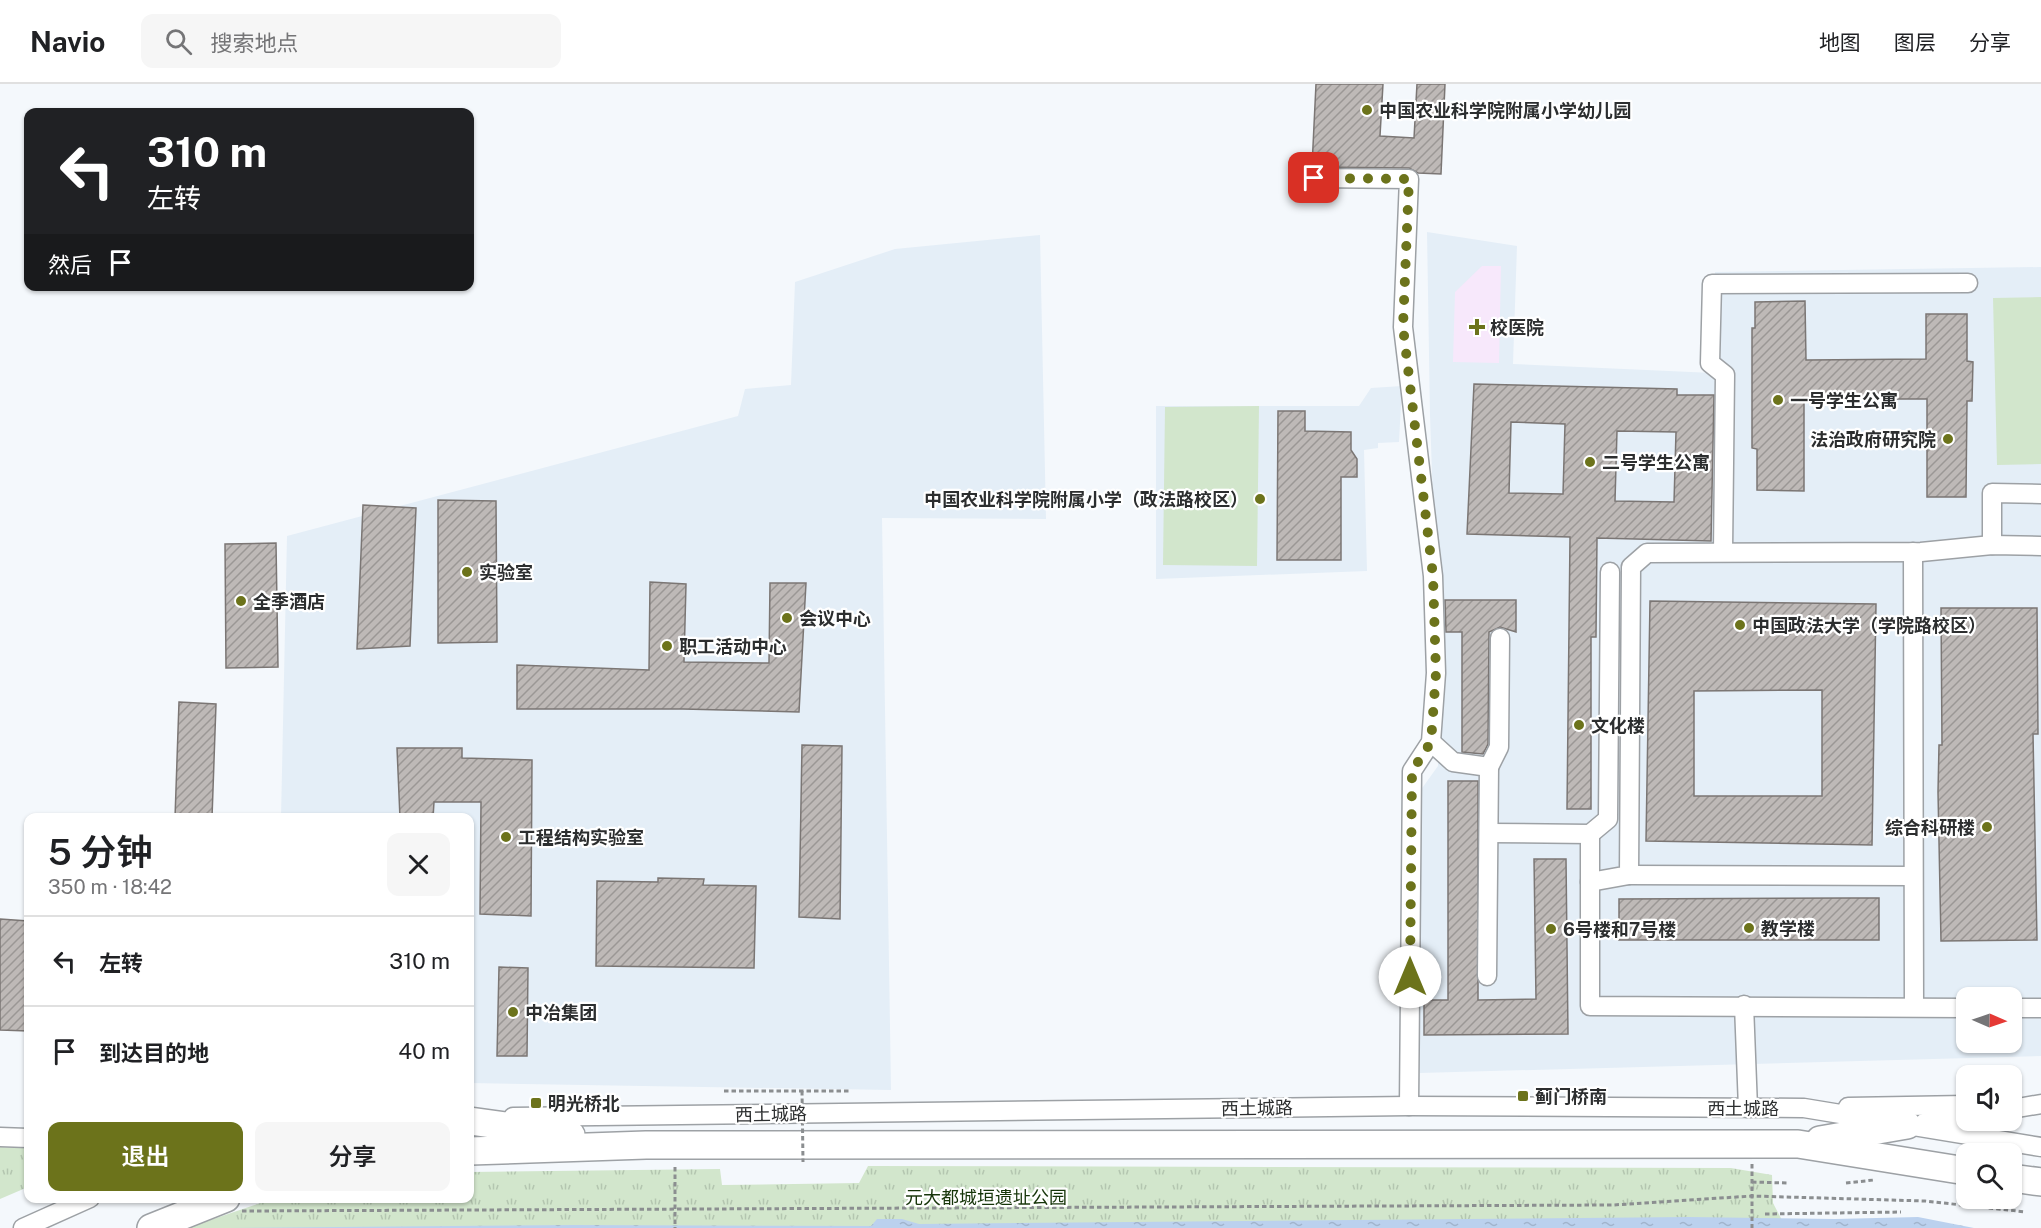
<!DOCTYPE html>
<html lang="zh">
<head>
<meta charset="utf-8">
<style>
  body { margin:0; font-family:"Public Sans","Noto Sans SC",sans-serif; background:#f6f6f6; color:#202124; height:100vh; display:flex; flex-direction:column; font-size:22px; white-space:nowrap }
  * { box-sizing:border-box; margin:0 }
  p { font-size:20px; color:#757577 }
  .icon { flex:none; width:33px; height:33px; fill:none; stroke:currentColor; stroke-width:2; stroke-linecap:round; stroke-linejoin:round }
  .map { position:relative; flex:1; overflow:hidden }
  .details { position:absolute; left:24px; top:729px; width:450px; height:390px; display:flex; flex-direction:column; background:#fff; border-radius:12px; box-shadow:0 2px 4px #0004 }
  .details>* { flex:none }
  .hud { position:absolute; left:24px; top:24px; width:450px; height:183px; border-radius:12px; box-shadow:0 2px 4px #0004; background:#202124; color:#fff; overflow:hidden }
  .needle { width:39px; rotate:92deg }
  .fabs { position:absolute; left:1956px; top:903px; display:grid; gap:12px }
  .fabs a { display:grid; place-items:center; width:66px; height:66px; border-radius:12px; background:#fff; box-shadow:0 2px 4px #0004; font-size:30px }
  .pin { position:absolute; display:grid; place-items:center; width:51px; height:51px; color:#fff; margin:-26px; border-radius:12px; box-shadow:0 3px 9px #0006 }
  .me { position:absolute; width:66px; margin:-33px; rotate:0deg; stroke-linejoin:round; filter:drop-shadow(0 0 4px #0008) }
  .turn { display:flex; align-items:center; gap:21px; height:126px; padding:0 24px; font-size:27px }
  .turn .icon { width:78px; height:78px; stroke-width:2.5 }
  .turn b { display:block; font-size:42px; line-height:51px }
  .then { display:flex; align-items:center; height:57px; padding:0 24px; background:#0003; gap:12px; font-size:22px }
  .round { display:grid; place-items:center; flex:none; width:63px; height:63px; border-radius:12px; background:#f6f6f6 }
  .head { display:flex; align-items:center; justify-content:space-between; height:102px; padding:0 24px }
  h1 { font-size:36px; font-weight:600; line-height:45px }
  .action { display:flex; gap:12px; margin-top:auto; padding:12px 24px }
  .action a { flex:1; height:69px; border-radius:12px; background:#6c731b; color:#fff; font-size:24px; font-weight:600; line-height:69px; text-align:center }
  .action a+a { background:#f6f6f6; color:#202124 }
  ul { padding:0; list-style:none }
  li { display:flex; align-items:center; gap:18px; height:90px; padding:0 24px; border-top:2px solid #e0e0e0 }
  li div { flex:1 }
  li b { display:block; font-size:22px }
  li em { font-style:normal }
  header { display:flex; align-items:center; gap:36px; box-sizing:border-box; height:84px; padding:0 30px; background:#fff; border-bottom:2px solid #e0e0e0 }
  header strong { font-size:28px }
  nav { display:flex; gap:33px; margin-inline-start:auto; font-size:21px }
  .search { width:420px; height:54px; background:#f6f6f6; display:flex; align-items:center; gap:15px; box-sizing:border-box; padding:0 21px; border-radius:12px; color:#757577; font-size:22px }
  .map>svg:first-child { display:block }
  .built { fill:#e4eef7; fill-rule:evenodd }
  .medical { fill:#f7e8fb }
  .grass { fill:#d2e6cc }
  .park { fill:url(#park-tufts) }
  .water { fill:url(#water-ripples) }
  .building { fill:url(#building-hatch); stroke:#7b7674; stroke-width:1.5; fill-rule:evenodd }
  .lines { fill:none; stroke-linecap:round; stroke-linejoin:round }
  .minor-casing { stroke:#9da1a5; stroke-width:21 }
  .highway-casing { stroke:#9da1a5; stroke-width:30 }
  .path { stroke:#8b8e90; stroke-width:3; stroke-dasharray:4.5 3; stroke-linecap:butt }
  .minor { stroke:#fff; stroke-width:18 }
  .highway { stroke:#fff; stroke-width:27 }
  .path-bridge { stroke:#8b8e90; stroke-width:3; stroke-dasharray:4.5 3; stroke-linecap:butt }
  .route { stroke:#6c731b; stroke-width:10; stroke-dasharray:0 18 }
  .poi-dot { fill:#6c731b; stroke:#fff; stroke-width:2 }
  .labels { text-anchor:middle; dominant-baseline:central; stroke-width:4.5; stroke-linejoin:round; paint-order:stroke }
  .poi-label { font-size:18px; font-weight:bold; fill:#2c2e2f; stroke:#fff; text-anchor:start }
  .street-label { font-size:18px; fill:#2c2e2f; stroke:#fff }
  .park-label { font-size:18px; fill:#163509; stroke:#fff }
</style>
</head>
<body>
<header>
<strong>Navio</strong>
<div class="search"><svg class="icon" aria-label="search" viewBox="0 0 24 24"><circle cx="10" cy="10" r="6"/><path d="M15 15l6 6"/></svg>搜索地点</div>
<nav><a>地图</a><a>图层</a><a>分享</a></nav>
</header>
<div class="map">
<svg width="2041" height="1144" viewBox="0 0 2041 1144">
  <defs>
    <pattern id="park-tufts" width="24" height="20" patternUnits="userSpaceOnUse" patternTransform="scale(1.5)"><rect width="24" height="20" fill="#d2e6cc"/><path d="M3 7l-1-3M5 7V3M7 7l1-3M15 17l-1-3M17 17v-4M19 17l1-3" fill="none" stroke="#b4c6b0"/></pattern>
    <pattern id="water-ripples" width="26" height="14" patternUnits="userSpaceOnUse" patternTransform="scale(1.5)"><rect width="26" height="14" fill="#bbd1ee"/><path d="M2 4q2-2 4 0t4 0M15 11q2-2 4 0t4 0" fill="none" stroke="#a1b4cc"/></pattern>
    <pattern id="building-hatch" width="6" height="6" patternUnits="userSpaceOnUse" patternTransform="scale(1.5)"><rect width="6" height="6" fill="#beb9b7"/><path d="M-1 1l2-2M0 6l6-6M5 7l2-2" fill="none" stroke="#9b9795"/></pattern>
  </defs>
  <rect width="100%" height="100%" fill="#f4f8fc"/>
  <g class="built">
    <path d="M1427 148 1517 162 1513 280 1713 289 1715 188 2041 183V972L1420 989V707L1438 682 1439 593 1430 331ZM1966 914H2012V958H1966Z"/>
    <path d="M1040 151 1046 435 882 434 891 1006 470 999V734H281L287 452 738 332 745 305 791 301 795 198 895 165Z"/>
    <path d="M1402 302 1399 358 1378 359V364L1364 366 1367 487 1156 495V322H1359L1371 304Z"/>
  </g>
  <path class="medical" d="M1482 182H1501L1499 279 1453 278 1455 208Z"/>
  <g class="grass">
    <path d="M2041 213V380L1997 381 1993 214Z"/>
    <path d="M1259 322 1257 482 1163 481 1165 323Z"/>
  </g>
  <g class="park">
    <path d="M0 1063 28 1064V1103L0 1115Z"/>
    <path d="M868 1082 1731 1084 1772 1091 1773 1119 1786 1144H187L272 1115 470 1114V1088L720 1085 722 1101 859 1099Z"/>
  </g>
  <path class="water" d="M1689 1133 1835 1135 1918 1133 1974 1144H228L574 1141 871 1142 877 1135H902L919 1140Z"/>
  <g class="building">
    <path d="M1316 0H1383L1380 52 1414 54 1417 0H1445L1441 90 1418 89 1409 84 1312 83Z"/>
    <path d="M1805 217 1806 276 1926 275V230H1967V277L1973 278 1972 317H1967L1966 413H1927V315H1804V407L1757 406V365L1752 364V244H1755V218Z"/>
    <path d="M1474 300 1677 305V311H1714L1711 457 1597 454 1596 553H1591V725H1567L1570 453 1467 450ZM1511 338 1565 340 1563 410 1509 409ZM1617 347 1676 348 1674 418 1615 417Z"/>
    <path d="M1278 327H1305V347L1351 348V366L1357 375V393H1341V476H1277Z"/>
    <path d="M438 416 496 417 497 558 438 559Z"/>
    <path d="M363 421 416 424 410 562 357 565Z"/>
    <path d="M276 459 278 583 226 584 225 460Z"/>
    <path d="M650 498 686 500 684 578 769 579 770 499H806L799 628 683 625H517V581L649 586Z"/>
    <path d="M1445 516H1516V548L1500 543 1489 548 1488 660 1483 670 1462 668V548H1446Z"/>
    <path d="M1650 517 1876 520 1872 761 1646 757ZM1822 606V712H1694V607Z"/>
    <path d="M1941 524H2037L2038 650H2033L2037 856 1941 857 1938 708 1939 661H1942Z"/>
    <path d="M179 618 216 620 212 734H175Z"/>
    <path d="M802 661 842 662 840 835 799 833Z"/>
    <path d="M397 664H462V674L532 676 531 832 480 830 481 718H434L433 734H400Z"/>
    <path d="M1448 697H1478V916L1536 915 1534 775H1566L1568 950 1424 951V916H1448Z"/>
    <path d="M658 794 704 795 703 801 756 802 754 884 596 882 597 797 658 798Z"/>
    <path d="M1850 814H1879V856H1619V815Z"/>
    <path d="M0 835 28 837V947L0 946Z"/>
    <path d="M499 883 528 884 527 972H497Z"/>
  </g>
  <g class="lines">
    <g class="minor-casing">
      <g id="minor">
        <path d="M1314 94 1409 95 1403 243 1433 492 1436 589 1431 658 1412 687 1409 1022"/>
        <path d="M1992 461V409L2041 410"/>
        <path d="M1723 467 1725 291 1710 279 1712 200 1968 199"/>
        <path d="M1913 468 1914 923"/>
        <path d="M1431 658 1453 678 1489 683 1487 892"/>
        <path d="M1489 683 1499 663 1500 554"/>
        <path d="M1489 749 1590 750 1608 735 1610 488"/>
        <path d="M1590 750V922L1966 924"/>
        <path d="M1629 791 1912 792"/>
        <path d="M1590 798 1629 791 1631 483 1647 469 1921 468 1992 461 2041 462"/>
        <path d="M1744 921 1748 1024"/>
        <path d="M2012 924H2041"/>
        <path d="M1848 1023 1966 1021"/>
        <path d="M2012 1025 2041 1020"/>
        <path d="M513 1033 1409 1022 1804 1024 2041 1063"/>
        <path d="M1924 1039 1966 1032"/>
        <path d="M0 1053 28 1054"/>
        <path d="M23 1144 90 1114"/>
      </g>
    </g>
    <g class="highway-casing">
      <g id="highway">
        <path d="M470 1037 571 1051"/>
        <path d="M1820 1056 1907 1041"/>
        <path d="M470 1067 646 1061 1798 1060 1966 1087"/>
        <path d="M2012 1094 2041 1098"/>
        <path d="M151 1144 226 1114"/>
      </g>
    </g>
    <g class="path">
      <path d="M724 1007H849"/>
      <path d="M1752 1080V1144"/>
      <path d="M675 1083V1144"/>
      <path d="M1752 1098 1787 1099"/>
      <path d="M1846 1099 1874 1096"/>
      <path d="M242 1127 1613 1121 1752 1112 1925 1117 2026 1128"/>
      <path d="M1765 1130 1901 1128"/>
    </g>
    <use href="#minor" class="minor"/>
    <use href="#highway" class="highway"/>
    <path class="path-bridge" d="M802 1007 803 1078"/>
  </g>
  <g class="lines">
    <path class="route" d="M1314 94 1409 95 1403 243 1433 492 1436 589 1431 658 1412 687 1410 893"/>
  </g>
  <g class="poi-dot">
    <circle cx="1367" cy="26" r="6"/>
    <path d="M1474 234h6v6h6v6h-6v6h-6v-6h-6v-6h6z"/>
    <circle cx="1778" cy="316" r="6"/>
    <circle cx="1948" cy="355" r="6"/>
    <circle cx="1590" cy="378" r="6"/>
    <circle cx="1260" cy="415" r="6"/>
    <circle cx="467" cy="488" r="6"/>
    <circle cx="241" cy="517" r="6"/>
    <circle cx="787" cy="534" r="6"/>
    <circle cx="1740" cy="541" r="6"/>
    <circle cx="667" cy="562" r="6"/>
    <circle cx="1579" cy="641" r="6"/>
    <circle cx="1987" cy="743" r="6"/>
    <circle cx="506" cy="753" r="6"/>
    <circle cx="1749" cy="844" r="6"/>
    <circle cx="1551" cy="845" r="6"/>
    <circle cx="513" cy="928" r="6"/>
    <rect x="1517" y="1006" width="12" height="12" rx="3"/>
    <rect x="530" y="1013" width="12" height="12" rx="3"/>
  </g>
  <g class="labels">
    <g class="poi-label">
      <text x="1379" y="26">中国农业科学院附属小学幼儿园</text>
      <text x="1490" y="243">校医院</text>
      <text x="1790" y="316">一号学生公寓</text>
      <text x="1936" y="355" text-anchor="end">法治政府研究院</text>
      <text x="1602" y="378">二号学生公寓</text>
      <text x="1248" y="415" text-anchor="end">中国农业科学院附属小学（政法路校区）</text>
      <text x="479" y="488">实验室</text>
      <text x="253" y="517">全季酒店</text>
      <text x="799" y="534">会议中心</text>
      <text x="1752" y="541">中国政法大学（学院路校区）</text>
      <text x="679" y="562">职工活动中心</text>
      <text x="1591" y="641">文化楼</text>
      <text x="1975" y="743" text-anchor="end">综合科研楼</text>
      <text x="518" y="753">工程结构实验室</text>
      <text x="1761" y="844">教学楼</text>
      <text x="1563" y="845">6号楼和7号楼</text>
      <text x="525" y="928">中冶集团</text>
      <text x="1535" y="1012">蓟门桥南</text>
      <text x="548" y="1019">明光桥北</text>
    </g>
    <g class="street-label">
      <text transform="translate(1257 1024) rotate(-1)">西土城路</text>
      <text x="1743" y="1024">西土城路</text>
      <text transform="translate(771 1030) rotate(-1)">西土城路</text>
    </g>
    <g class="park-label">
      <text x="986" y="1113">元大都城垣遗址公园</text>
    </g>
  </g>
</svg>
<div class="fabs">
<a><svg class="needle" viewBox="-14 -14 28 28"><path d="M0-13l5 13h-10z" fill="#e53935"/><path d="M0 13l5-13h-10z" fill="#757577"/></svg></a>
<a><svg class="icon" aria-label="sound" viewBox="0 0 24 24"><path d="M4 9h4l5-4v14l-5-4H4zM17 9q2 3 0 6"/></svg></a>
<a><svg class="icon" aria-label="search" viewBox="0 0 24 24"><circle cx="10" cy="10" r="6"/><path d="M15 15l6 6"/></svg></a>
</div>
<div class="pin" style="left:1314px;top:94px;background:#d93025"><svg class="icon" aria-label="arrive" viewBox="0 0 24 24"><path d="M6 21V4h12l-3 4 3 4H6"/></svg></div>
<svg class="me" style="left:1410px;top:893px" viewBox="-20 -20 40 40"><circle r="19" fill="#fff"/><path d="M0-13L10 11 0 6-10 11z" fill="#6c731b"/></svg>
<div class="hud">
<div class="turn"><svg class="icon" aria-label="left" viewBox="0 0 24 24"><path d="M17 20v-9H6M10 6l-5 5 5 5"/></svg><div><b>310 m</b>左转</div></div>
<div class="then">然后<svg class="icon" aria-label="arrive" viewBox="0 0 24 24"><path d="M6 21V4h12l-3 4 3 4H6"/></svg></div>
</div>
<section class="details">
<div class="head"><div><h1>5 分钟</h1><p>350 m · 18:42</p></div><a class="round"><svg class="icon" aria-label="close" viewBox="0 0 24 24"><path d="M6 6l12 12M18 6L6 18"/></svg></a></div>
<ul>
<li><svg class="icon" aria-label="left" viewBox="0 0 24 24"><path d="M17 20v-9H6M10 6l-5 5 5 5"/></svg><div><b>左转</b></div><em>310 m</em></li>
<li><svg class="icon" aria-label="arrive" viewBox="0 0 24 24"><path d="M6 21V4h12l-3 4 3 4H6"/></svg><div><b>到达目的地</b></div><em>40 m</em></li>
</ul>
<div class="action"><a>退出</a><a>分享</a></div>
</section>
</div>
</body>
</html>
